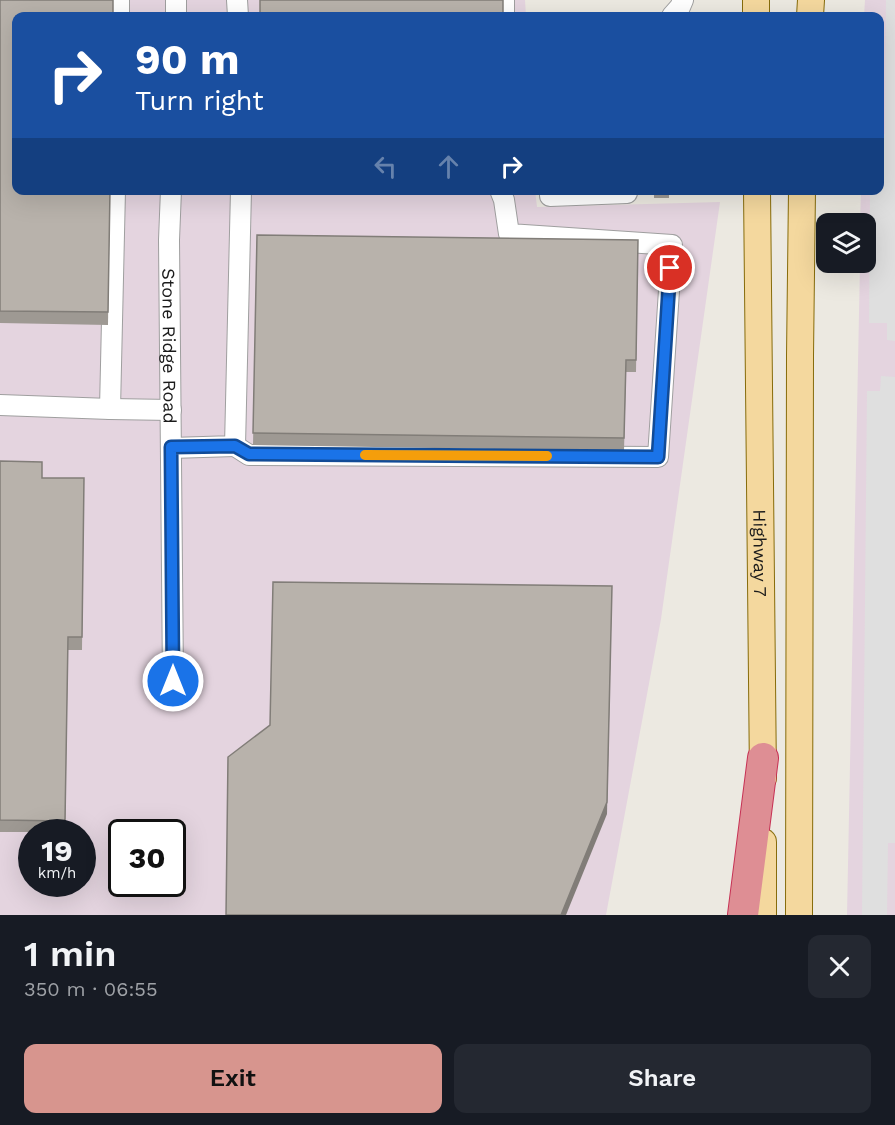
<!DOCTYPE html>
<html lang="en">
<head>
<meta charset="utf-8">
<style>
  body { margin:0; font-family:"Work Sans",sans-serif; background:#242831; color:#f1f3f6; height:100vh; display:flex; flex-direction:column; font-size:22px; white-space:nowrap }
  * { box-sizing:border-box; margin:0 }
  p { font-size:20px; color:#9ea1a6 }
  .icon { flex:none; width:33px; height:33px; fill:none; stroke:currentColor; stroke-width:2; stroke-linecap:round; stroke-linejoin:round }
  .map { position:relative; height:915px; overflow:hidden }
  .sheet { display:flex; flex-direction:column; background:#171b24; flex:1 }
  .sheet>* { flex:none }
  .guide { position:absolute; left:12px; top:12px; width:872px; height:183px; border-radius:12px; box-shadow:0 6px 24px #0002; background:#1a4fa0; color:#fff; overflow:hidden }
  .fabs { position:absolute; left:816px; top:213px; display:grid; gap:12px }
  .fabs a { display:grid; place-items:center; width:60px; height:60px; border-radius:12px; background:#171b24; box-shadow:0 6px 24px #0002; font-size:30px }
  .speed { position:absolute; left:18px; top:819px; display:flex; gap:12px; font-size:30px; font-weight:700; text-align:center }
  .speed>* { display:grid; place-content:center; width:78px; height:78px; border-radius:50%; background:#171b24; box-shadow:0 6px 24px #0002; line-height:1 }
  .speed small { font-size:15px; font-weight:400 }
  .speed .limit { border:3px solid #111; border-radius:9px; background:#fff; color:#111 }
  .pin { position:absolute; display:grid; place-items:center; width:51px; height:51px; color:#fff; margin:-26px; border:3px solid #fff; border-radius:50%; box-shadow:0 2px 6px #0007 }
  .me { position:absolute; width:66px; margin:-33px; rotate:0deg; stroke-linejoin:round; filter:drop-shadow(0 0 4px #0008) }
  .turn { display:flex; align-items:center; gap:21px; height:126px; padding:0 24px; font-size:27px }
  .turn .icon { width:78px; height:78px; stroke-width:2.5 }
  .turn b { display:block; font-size:42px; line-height:51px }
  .lanes { display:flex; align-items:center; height:57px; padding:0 24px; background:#0003; justify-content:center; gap:30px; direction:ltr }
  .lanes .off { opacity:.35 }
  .round { display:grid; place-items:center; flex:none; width:63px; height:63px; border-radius:12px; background:#242831 }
  .headline { display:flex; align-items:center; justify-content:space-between; height:102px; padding:0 24px }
  h1 { font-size:36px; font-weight:600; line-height:45px }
  .action { display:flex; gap:12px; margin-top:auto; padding:12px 24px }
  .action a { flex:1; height:69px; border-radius:12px; background:#d7958e; color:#111; font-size:24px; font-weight:600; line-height:69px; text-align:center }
  .action a+a { background:#242831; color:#f1f3f6 }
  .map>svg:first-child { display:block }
  .industrial { fill:#e4d4df; fill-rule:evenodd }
  .parking { fill:#dfdfdf }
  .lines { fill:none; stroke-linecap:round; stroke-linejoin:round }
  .minor-casing { stroke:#9f9f9f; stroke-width:22 }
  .major-casing { stroke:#876c0b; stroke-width:28 }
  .highway-casing { stroke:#c73154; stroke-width:32 }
  .minor { stroke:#fff; stroke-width:20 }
  .major { stroke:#f4d89e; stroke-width:26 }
  .highway { stroke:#de8e94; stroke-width:30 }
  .wall { fill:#9e9993 }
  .shaded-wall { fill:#817d78 }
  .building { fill:#b8b2ab; stroke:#817d78; stroke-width:1.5 }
  .route-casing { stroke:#114b97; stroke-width:15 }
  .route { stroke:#1a73e8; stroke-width:10 }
  .slow { stroke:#f59e0b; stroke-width:10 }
  .labels { text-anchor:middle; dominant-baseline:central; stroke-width:5; stroke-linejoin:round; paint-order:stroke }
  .street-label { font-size:18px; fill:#1b1b1b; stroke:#fff }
</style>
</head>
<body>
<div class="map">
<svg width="895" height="915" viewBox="0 0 895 915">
  <rect width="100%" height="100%" fill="#ece9e1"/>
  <g class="industrial">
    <path d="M0 0H525L526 16H16V190H535L537 207 720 202 661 619 606 915H0ZM32 832H82V884H32ZM122 832H172V884H122Z"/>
    <path d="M865 0H895V915H847L860 263 866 262V224L860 223 861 191 879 190V16H864Z"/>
  </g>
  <g class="parking">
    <path d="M886 0H895V341L887 340V323H869L870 191 879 190V134H885Z"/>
    <path d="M881 376 895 377V843H888L887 915H862L867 391H880Z"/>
  </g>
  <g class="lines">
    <g class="minor-casing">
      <g id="minor">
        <path d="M237 0 238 16"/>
        <path d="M119 16V0"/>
        <path d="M176 16V0"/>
        <path d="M504 16V0"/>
        <path d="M672 16 680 7 683 0"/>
        <path id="s1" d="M171 190 169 240 173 681"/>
        <path d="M550 190V196L627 193"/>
        <path d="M0 405 110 409 171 410"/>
        <path d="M110 409 115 190"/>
        <path d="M235 446 249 455 658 457 672 245 509 234 504 200 500 190"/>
        <path d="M171 448 235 446 241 190"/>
      </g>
    </g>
    <g class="major-casing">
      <g id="major">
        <path d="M756 16V0"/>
        <path d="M810 16 811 0"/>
        <path id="s2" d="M757 190 763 778"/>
        <path d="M763 915V842"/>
        <path d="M799 915 800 356 802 190"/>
      </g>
    </g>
    <g class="highway-casing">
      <path id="highway" d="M743 915 763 758"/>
    </g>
    <use href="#minor" class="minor"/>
    <use href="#major" class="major"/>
    <use href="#highway" class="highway"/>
  </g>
  <g class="wall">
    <path d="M0 0 110 190 108 325 0 323Z"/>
    <rect x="654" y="190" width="15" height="8"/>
    <path d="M257 235 638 240 636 372H626L624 451 253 445Z"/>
    <path d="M0 461 42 478H84L82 650H68L65 832H0Z"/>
  </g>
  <path class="shaded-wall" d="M612 586 607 814 566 915H561Z"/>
  <g class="building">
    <path d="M0 0H113V16H16V190H110L108 312 0 311Z"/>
    <rect x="260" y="0" width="243" height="16"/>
    <path d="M257 235 638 240 636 360H626L624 438 253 433Z"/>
    <path d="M0 461 42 462V478H84L82 637H68L65 821 0 820Z"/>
    <path d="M273 582 612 586 607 802 561 915H226L228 757 270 725Z"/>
  </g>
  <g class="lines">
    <g class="route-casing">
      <path id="route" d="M173 681 171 447 235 446 249 454 658 457 670 268"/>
    </g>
    <use href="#route" class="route"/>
    <path class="slow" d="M365 455 547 456"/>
  </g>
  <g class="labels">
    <g class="street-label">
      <text stroke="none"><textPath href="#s1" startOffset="156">Stone Ridge Road</textPath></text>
      <text stroke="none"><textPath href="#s2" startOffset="363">Highway 7</textPath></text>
    </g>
  </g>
</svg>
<div class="fabs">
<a><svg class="icon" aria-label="layers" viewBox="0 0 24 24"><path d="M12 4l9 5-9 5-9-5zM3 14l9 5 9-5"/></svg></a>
</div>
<div class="speed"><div>19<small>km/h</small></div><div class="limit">30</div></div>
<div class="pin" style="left:670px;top:268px;background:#d93025"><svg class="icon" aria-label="arrive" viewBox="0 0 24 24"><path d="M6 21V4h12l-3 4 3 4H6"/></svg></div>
<svg class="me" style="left:173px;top:681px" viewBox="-20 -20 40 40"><circle r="17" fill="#1a73e8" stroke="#fff" stroke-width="3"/><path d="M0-11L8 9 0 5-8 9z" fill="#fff"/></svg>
<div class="guide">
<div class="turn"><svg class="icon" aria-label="right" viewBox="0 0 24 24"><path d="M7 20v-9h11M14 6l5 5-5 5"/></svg><div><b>90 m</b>Turn right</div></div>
<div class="lanes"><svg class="icon off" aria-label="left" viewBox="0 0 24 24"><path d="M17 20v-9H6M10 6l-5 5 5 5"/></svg><svg class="icon off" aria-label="ahead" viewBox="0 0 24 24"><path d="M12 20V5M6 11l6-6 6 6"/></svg><svg class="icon" aria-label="right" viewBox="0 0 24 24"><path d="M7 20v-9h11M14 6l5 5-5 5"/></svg></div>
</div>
</div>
<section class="sheet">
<div class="headline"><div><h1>1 min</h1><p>350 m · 06:55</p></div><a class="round"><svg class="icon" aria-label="close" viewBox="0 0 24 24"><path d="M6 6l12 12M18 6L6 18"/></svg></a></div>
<div class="action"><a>Exit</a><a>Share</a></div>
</section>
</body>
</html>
